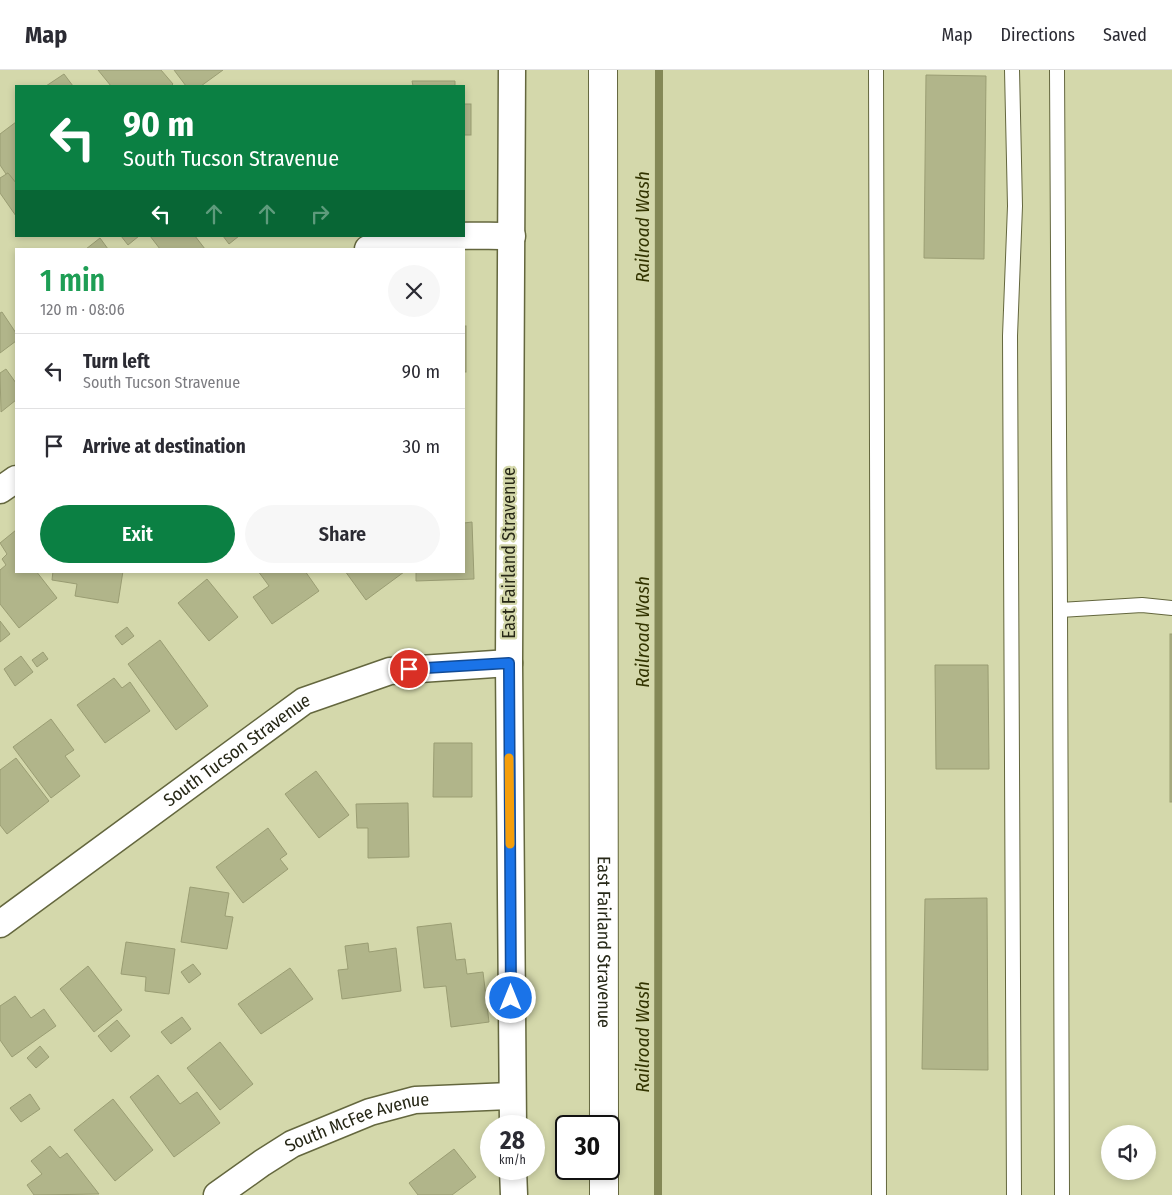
<!DOCTYPE html>
<html lang="en">
<head>
<meta charset="utf-8">
<style>
  body { margin:0; font-family:"Fira Sans Condensed",sans-serif; background:#f7f7f7; color:#2b2b33; height:100vh; display:flex; flex-direction:column; font-size:19px; white-space:nowrap }
  * { box-sizing:border-box; margin:0 }
  p { font-size:16px; color:#7c7c81 }
  .icon { flex:none; width:28px; height:28px; fill:none; stroke:currentColor; stroke-width:2; stroke-linecap:round; stroke-linejoin:round }
  .map { position:relative; flex:1; overflow:hidden }
  .sheet { position:absolute; left:15px; top:178px; width:450px; height:325px; display:flex; flex-direction:column; background:#fff; border-radius:0px; box-shadow:0 2px 8px #0003 }
  .sheet>* { flex:none }
  .hud { position:absolute; left:15px; top:15px; width:450px; height:152px; border-radius:0px; box-shadow:0 2px 8px #0003; background:#0b8043; color:#fff; overflow:hidden }
  .buttons { position:absolute; left:1101px; top:1055px; display:grid; gap:10px }
  .buttons a { display:grid; place-items:center; width:55px; height:55px; border-radius:50%; background:#fff; box-shadow:0 2px 8px #0003; font-size:25px }
  .speed { position:absolute; left:480px; top:1045px; display:flex; gap:10px; font-size:25px; font-weight:700; text-align:center }
  .speed>* { display:grid; place-content:center; width:65px; height:65px; border-radius:50%; background:#fff; box-shadow:0 2px 8px #0003; line-height:1 }
  .speed small { font-size:12px; font-weight:400 }
  .speed .limit { border:2px solid #111; border-radius:8px; background:#fff; color:#111 }
  .pin { position:absolute; display:grid; place-items:center; width:42px; height:42px; color:#fff; margin:-21px; border:2px solid #fff; border-radius:50%; box-shadow:0 1px 5px #0007 }
  .me { position:absolute; width:55px; margin:-28px; rotate:0deg; stroke-linejoin:round; filter:drop-shadow(0 0 4px #0008) }
  .turn { display:flex; align-items:center; gap:18px; height:105px; padding:0 25px; font-size:22px }
  .turn .icon { width:65px; height:65px; stroke-width:2.5 }
  .turn b { display:block; font-size:35px; line-height:42px }
  .lanes { display:flex; align-items:center; height:48px; padding:0 25px; background:#0003; justify-content:center; gap:25px; direction:ltr }
  .lanes .off { opacity:.35 }
  .round { display:grid; place-items:center; flex:none; width:52px; height:52px; border-radius:26px; background:#f7f7f7 }
  .overview { display:flex; align-items:center; justify-content:space-between; height:85px; padding:0 25px }
  h1 { font-size:30px; font-weight:600; line-height:38px; color:#1e9e55 }
  .cta { display:flex; gap:10px; margin-top:auto; padding:10px 25px }
  .cta a { flex:1; height:58px; border-radius:30px; background:#0b8043; color:#fff; font-size:20px; font-weight:600; line-height:58px; text-align:center }
  .cta a+a { background:#f7f7f7; color:#2b2b33 }
  ul { padding:0; list-style:none }
  li { display:flex; align-items:center; gap:15px; height:75px; padding:0 25px; border-top:1px solid #e1e1e2 }
  li div { flex:1 }
  li b { display:block; font-size:19px }
  li em { font-style:normal }
  header { display:flex; align-items:center; gap:30px; box-sizing:border-box; height:70px; padding:0 25px; background:#fff; border-bottom:1px solid #e1e1e2 }
  header strong { font-size:24px }
  nav { display:flex; gap:28px; margin-inline-start:auto; font-size:18px }
  .map>svg:first-child { display:block }
  .lines { fill:none; stroke-linecap:round; stroke-linejoin:round }
  .stream { stroke:#848856; stroke-width:8 }
  .building { fill:#b1b58a; stroke:#9a9d73 }
  .service-casing { stroke:#64673e; stroke-width:16 }
  .minor-casing { stroke:#64673e; stroke-width:29 }
  .tertiary-casing { stroke:#64673e; stroke-width:30 }
  .service { stroke:#fff; stroke-width:14 }
  .minor { stroke:#fff; stroke-width:26 }
  .tertiary { stroke:#fff; stroke-width:28 }
  .route-casing { stroke:#114b97; stroke-width:12 }
  .route { stroke:#1a73e8; stroke-width:9 }
  .slow { stroke:#f59e0b; stroke-width:9 }
  .labels { text-anchor:middle; dominant-baseline:central; stroke-width:4.5; stroke-linejoin:round; paint-order:stroke }
  .street-label { font-size:18px; fill:#262716; stroke:#d4d8ab }
  .water-label { font-size:19px; font-style:italic; fill:#333400; stroke:#d4d8ab }
</style>
</head>
<body>
<header>
<strong>Map</strong>
<nav><a>Map</a><a>Directions</a><a>Saved</a></nav>
</header>
<div class="map">
<svg width="1172" height="1125" viewBox="0 0 1172 1125">
  <rect width="100%" height="100%" fill="#d4d8ab"/>
  <g class="lines">
    <path class="stream" d="M658 1125 659 0"/>
  </g>
  <g class="building">
    <path d="M98 0H161L173 14 171 16H111Z"/>
    <path d="M174 0H223L201 16H186Z"/>
    <path d="M64 4 73 16H46Z"/>
    <path d="M926 5 986 6 984 189 924 188Z"/>
    <path d="M412 11H455V16H413Z"/>
    <rect x="464" y="34" width="7" height="31"/>
    <path d="M16 52V113L8 103 6 104 0 95V64Z"/>
    <path d="M8 103 16 113V146L0 123V108Z"/>
    <path d="M121 166H139L128 175Z"/>
    <path d="M150 166H195L205 179H160Z"/>
    <path d="M223 166H239L229 174Z"/>
    <path d="M100 168 108 179H86Z"/>
    <path d="M2 242 16 263V271L0 283V243Z"/>
    <rect x="464" y="256" width="2" height="46"/>
    <path d="M6 299 16 313V330L1 342 0 303Z"/>
    <path d="M472 452 474 509 416 511V501H464V453Z"/>
    <path d="M16 460V501H36L57 528 19 558 0 534V500L6 495 2 489 7 484 0 473Z"/>
    <path d="M53 501H123L118 533 75 526 77 514 52 510Z"/>
    <path d="M258 501H305L319 521 272 554 253 527 269 516Z"/>
    <path d="M345 501H403L404 502 366 530Z"/>
    <path d="M207 509 238 547 209 571 178 533Z"/>
    <path d="M0 551 10 564 0 572Z"/>
    <path d="M127 557 134 566 122 575 115 566Z"/>
    <rect x="1170" y="564" width="2" height="168"/>
    <path d="M160 570 208 636 176 660 128 594Z"/>
    <path d="M43 582 48 589 37 597 32 590Z"/>
    <path d="M21 586 33 602 15 616 4 599Z"/>
    <path d="M935 595H988L989 699H936Z"/>
    <path d="M114 608 122 618 130 612 150 641 105 673 77 635Z"/>
    <path d="M51 649 74 680 65 686 80 706 51 728 13 677Z"/>
    <path d="M434 673H472V727H433Z"/>
    <path d="M16 688 49 731 7 764 0 755V700Z"/>
    <path d="M316 701 349 745 319 768 285 724Z"/>
    <path d="M408 733 409 787 368 788V758H357L356 734Z"/>
    <path d="M268 758 287 784 280 789 288 799 243 833 216 797Z"/>
    <path d="M190 817 229 823 225 846 233 847 227 879 181 872Z"/>
    <path d="M987 828 988 1000 922 999 925 829Z"/>
    <path d="M451 853 456 890 465 889 467 904 483 902 489 952 451 957 446 916 424 918 417 857Z"/>
    <path d="M126 872 175 879 169 924 145 921 146 907 121 904Z"/>
    <path d="M368 873 369 882 396 878 401 921 342 929 338 900 348 899 345 876Z"/>
    <path d="M193 894 201 904 189 913 181 902Z"/>
    <path d="M88 896 122 940 94 962 60 919Z"/>
    <path d="M290 898 313 929 261 964 238 934Z"/>
    <path d="M15 926 31 948 44 939 56 956 12 987 0 970V936Z"/>
    <path d="M182 947 191 959 171 974 161 962Z"/>
    <path d="M117 950 130 966 111 982 98 966Z"/>
    <path d="M220 972 253 1014 220 1040 187 998Z"/>
    <path d="M40 976 49 987 36 998 27 988Z"/>
    <path d="M158 1005 180 1034 197 1022 220 1053 174 1087 130 1027Z"/>
    <path d="M30 1024 40 1039 21 1052 10 1038Z"/>
    <path d="M113 1029 153 1080 115 1111 74 1060Z"/>
    <path d="M50 1076 60 1088 67 1083 99 1124 34 1125 27 1115 42 1104 31 1091Z"/>
    <path d="M454 1079 476 1107 452 1125H418L409 1113Z"/>
  </g>
  <g class="lines">
    <g class="service-casing">
      <g id="service">
        <path d="M876 0 879 1125"/>
        <path d="M1012 0 1015 136 1010 266 1014 1125"/>
        <path d="M1057 0 1060 540 1142 535 1172 538"/>
        <path d="M1060 540 1062 1125"/>
      </g>
    </g>
    <g class="minor-casing">
      <g id="minor">
        <path d="M512 0 509 593 513 1056"/>
        <path d="M368 179C414 162 464 166 512 166"/>
        <path d="M0 420 16 409"/>
        <path id="s1" d="M0 854 304 631 390 601 509 593"/>
        <path d="M513 1099 514 1125"/>
        <path id="s2" d="M217 1125 262 1093 292 1074 370 1042 415 1030 512 1026"/>
      </g>
    </g>
    <g class="tertiary-casing">
      <g id="tertiary">
        <path id="s3" d="M603 0 604 1056"/>
        <path d="M604 1099V1125"/>
      </g>
    </g>
    <use href="#service" class="service"/>
    <use href="#minor" class="minor"/>
    <use href="#tertiary" class="tertiary"/>
  </g>
  <g class="lines">
    <g class="route-casing">
      <path id="route" d="M409 599 509 593 511 928"/>
    </g>
    <use href="#route" class="route"/>
    <path class="slow" d="M509 688 510 774"/>
  </g>
  <g class="labels">
    <g class="street-label">
      <text transform="translate(509 483) rotate(-90)">East Fairland Stravenue</text>
      <text stroke="none"><textPath href="#s1" startOffset="294">South Tucson Stravenue</textPath></text>
      <text stroke="none"><textPath href="#s3" startOffset="872">East Fairland Stravenue</textPath></text>
      <text stroke="none"><textPath href="#s2" startOffset="160">South McFee Avenue</textPath></text>
    </g>
    <g class="water-label">
      <text transform="translate(642 157) rotate(-90)">Railroad Wash</text>
      <text transform="translate(642 562) rotate(-90)">Railroad Wash</text>
      <text transform="translate(642 967) rotate(-90)">Railroad Wash</text>
    </g>
  </g>
</svg>
<div class="buttons">
<a><svg class="icon" aria-label="sound" viewBox="0 0 24 24"><path d="M4 9h4l5-4v14l-5-4H4zM17 9q2 3 0 6"/></svg></a>
</div>
<div class="speed"><div>28<small>km/h</small></div><div class="limit">30</div></div>
<div class="pin" style="left:409px;top:599px;background:#d93025"><svg class="icon" aria-label="arrive" viewBox="0 0 24 24"><path d="M6 21V4h12l-3 4 3 4H6"/></svg></div>
<svg class="me" style="left:511px;top:928px" viewBox="-20 -20 40 40"><circle r="17" fill="#1a73e8" stroke="#fff" stroke-width="3"/><path d="M0-11L8 9 0 5-8 9z" fill="#fff"/></svg>
<div class="hud">
<div class="turn"><svg class="icon" aria-label="left" viewBox="0 0 24 24"><path d="M17 20v-9H6M10 6l-5 5 5 5"/></svg><div><b>90 m</b>South Tucson Stravenue</div></div>
<div class="lanes"><svg class="icon" aria-label="left" viewBox="0 0 24 24"><path d="M17 20v-9H6M10 6l-5 5 5 5"/></svg><svg class="icon off" aria-label="ahead" viewBox="0 0 24 24"><path d="M12 20V5M6 11l6-6 6 6"/></svg><svg class="icon off" aria-label="ahead" viewBox="0 0 24 24"><path d="M12 20V5M6 11l6-6 6 6"/></svg><svg class="icon off" aria-label="right" viewBox="0 0 24 24"><path d="M7 20v-9h11M14 6l5 5-5 5"/></svg></div>
</div>
<section class="sheet">
<div class="overview"><div><h1>1 min</h1><p>120 m · 08:06</p></div><a class="round"><svg class="icon" aria-label="close" viewBox="0 0 24 24"><path d="M6 6l12 12M18 6L6 18"/></svg></a></div>
<ul>
<li><svg class="icon" aria-label="left" viewBox="0 0 24 24"><path d="M17 20v-9H6M10 6l-5 5 5 5"/></svg><div><b>Turn left</b><p>South Tucson Stravenue</p></div><em>90 m</em></li>
<li><svg class="icon" aria-label="arrive" viewBox="0 0 24 24"><path d="M6 21V4h12l-3 4 3 4H6"/></svg><div><b>Arrive at destination</b></div><em>30 m</em></li>
</ul>
<div class="cta"><a>Exit</a><a>Share</a></div>
</section>
</div>
</body>
</html>
